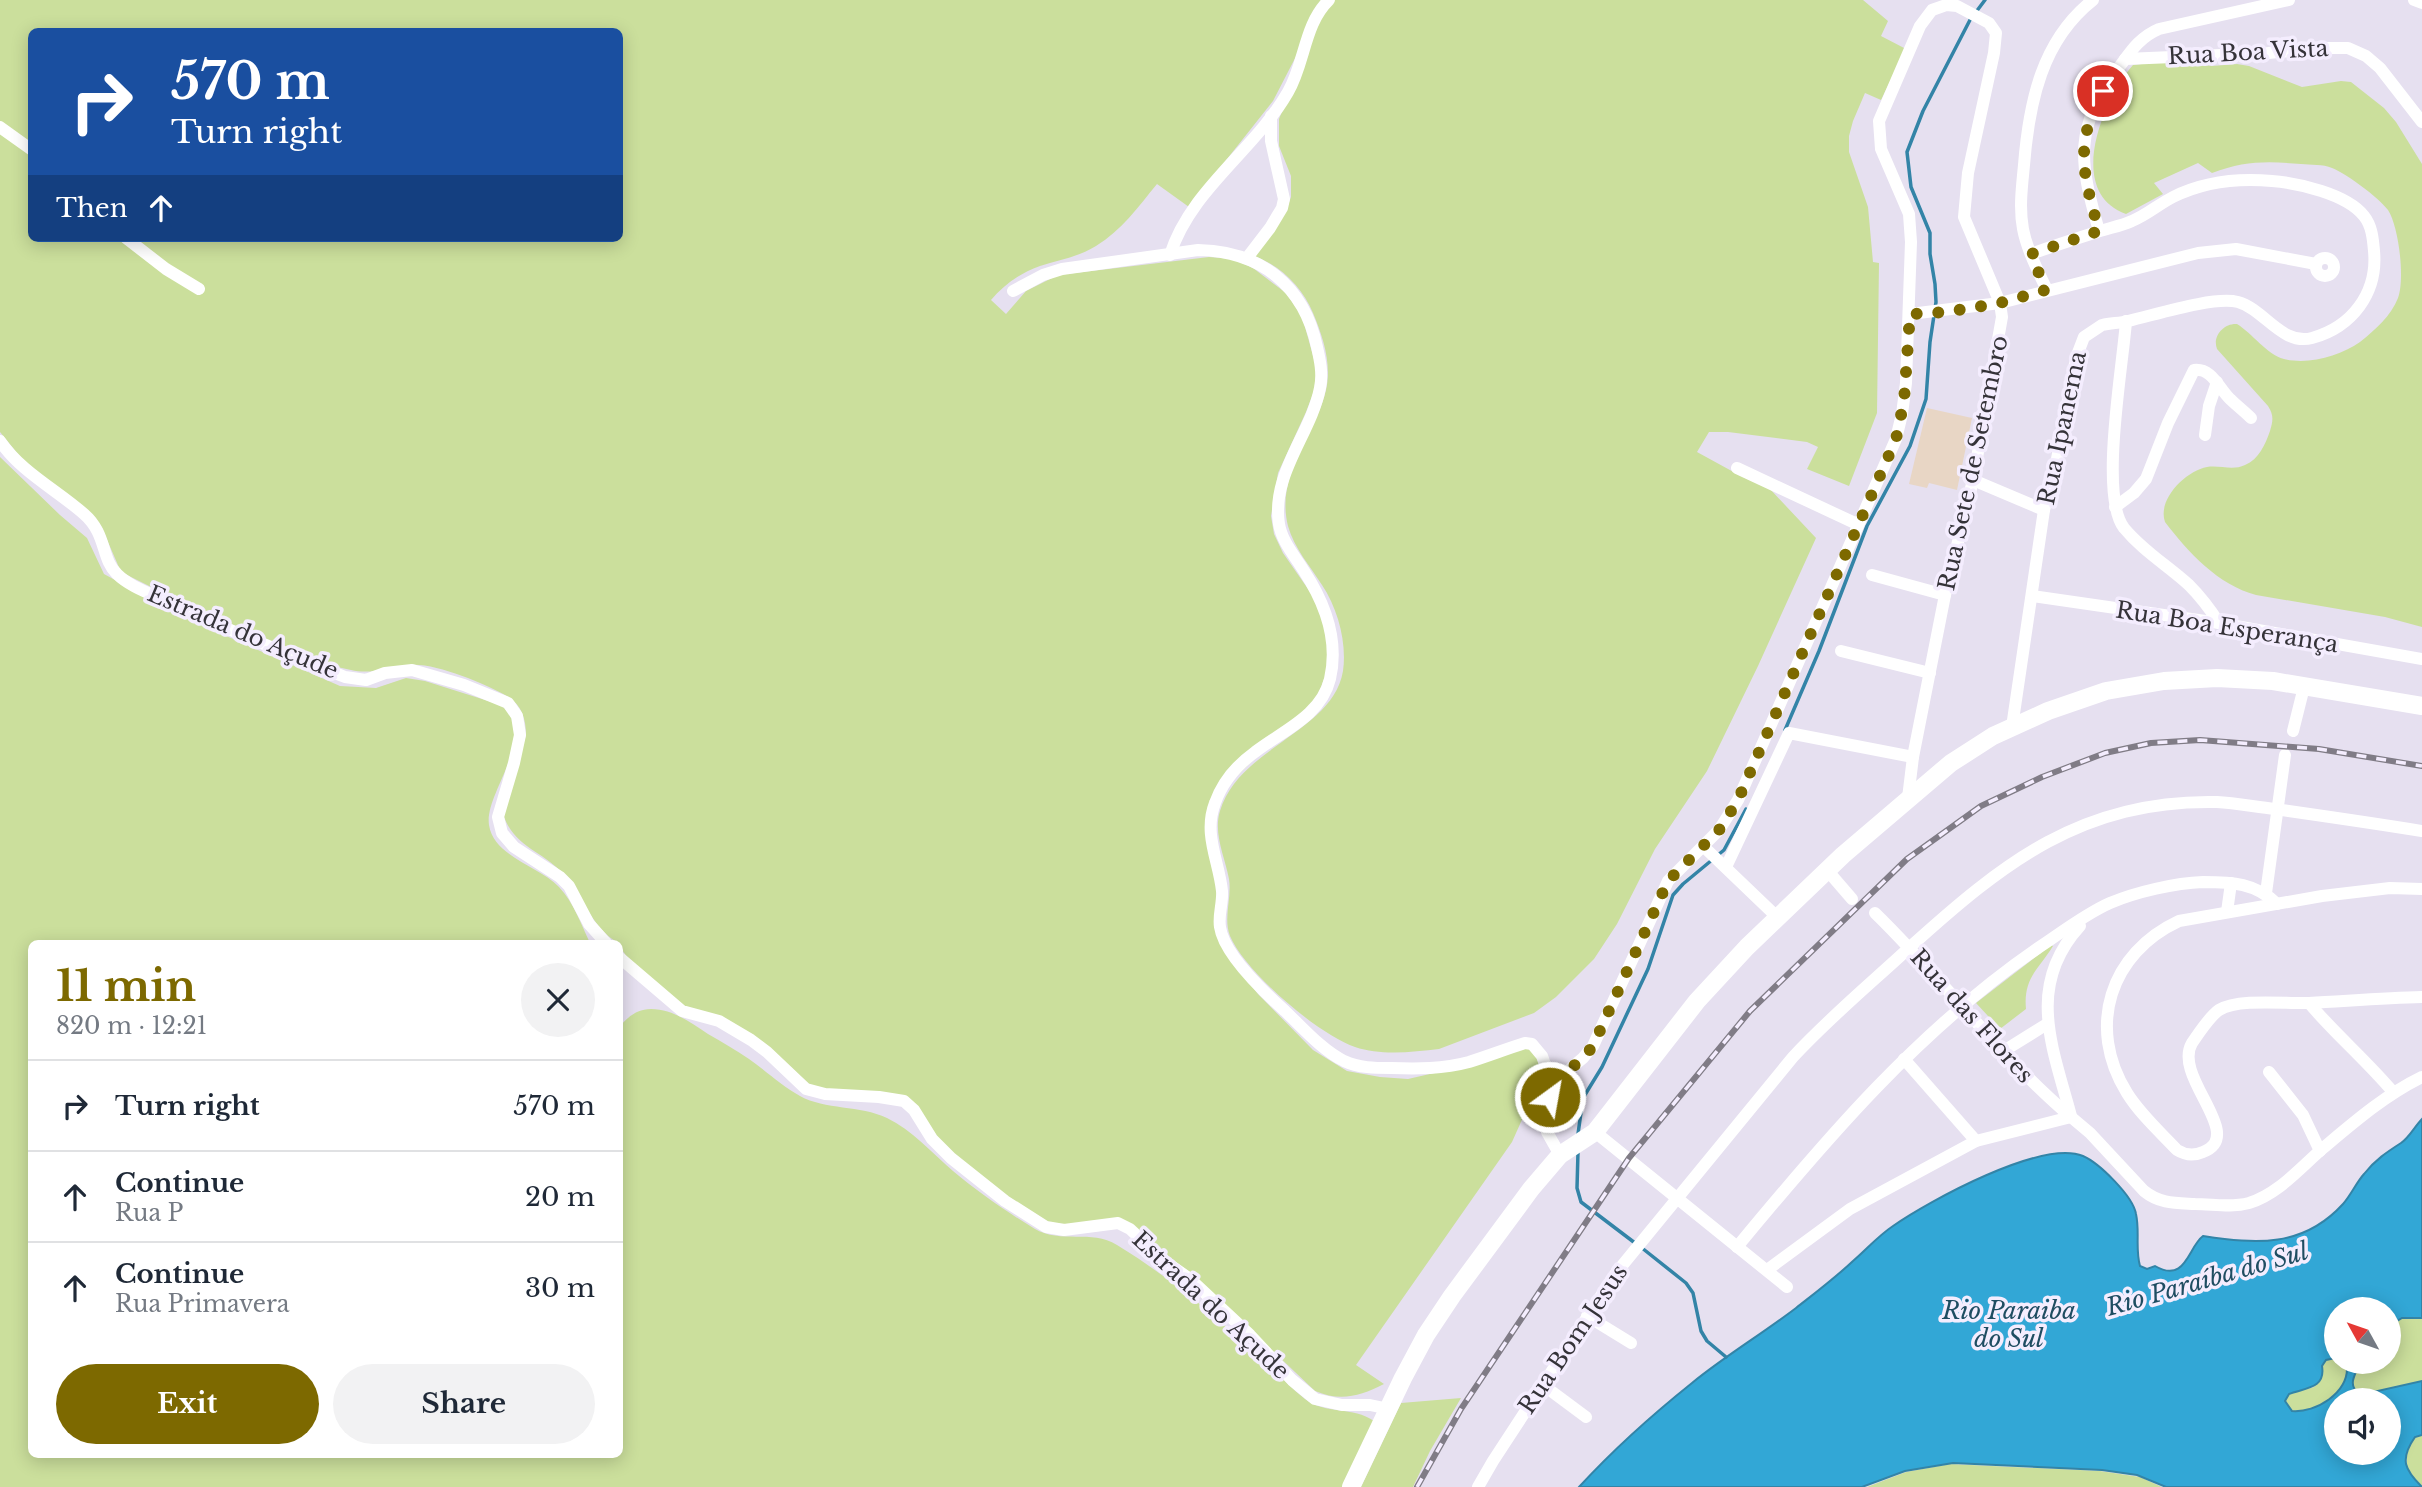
<!DOCTYPE html>
<html lang="en">
<head>
<meta charset="utf-8">
<style>
  body { margin:0; font-family:"Libre Baskerville",serif; background:#f2f2f3; color:#1f2937; height:100vh; display:flex; flex-direction:column; font-size:26px; white-space:nowrap }
  * { box-sizing:border-box; margin:0 }
  p { font-size:23px; color:#747a83 }
  .icon { flex:none; width:38px; height:38px; fill:none; stroke:currentColor; stroke-width:2; stroke-linecap:round; stroke-linejoin:round }
  .map { position:relative; flex:1; overflow:hidden }
  .sheet { position:absolute; left:28px; top:940px; width:595px; height:518px; display:flex; flex-direction:column; background:#fff; border-radius:10px; box-shadow:0 4px 18px #0003 }
  .sheet>* { flex:none }
  .hud { position:absolute; left:28px; top:28px; width:595px; height:214px; border-radius:10px; box-shadow:0 4px 18px #0003; background:#1a4fa0; color:#fff; overflow:hidden }
  .needle { width:46px; rotate:310deg }
  .buttons { position:absolute; left:2324px; top:1297px; display:grid; gap:14px }
  .buttons a { display:grid; place-items:center; width:77px; height:77px; border-radius:50%; background:#fff; box-shadow:0 4px 18px #0003; font-size:35px }
  .pin { position:absolute; display:grid; place-items:center; width:60px; height:60px; color:#fff; margin:-30px; border:4px solid #fff; border-radius:50%; box-shadow:0 2px 7px #0007 }
  .me { position:absolute; width:77px; margin:-38px; rotate:32deg; stroke-linejoin:round; filter:drop-shadow(0 0 5px #0008) }
  .turn { display:flex; align-items:center; gap:24px; height:147px; padding:0 28px; font-size:32px }
  .turn .icon { width:91px; height:91px; stroke-width:2.5 }
  .turn b { display:block; font-size:49px; line-height:60px }
  .then { display:flex; align-items:center; height:66px; padding:0 28px; background:#0003; gap:14px; font-size:26px }
  .round { display:grid; place-items:center; flex:none; width:74px; height:74px; border-radius:37px; background:#f2f2f3 }
  .summary { display:flex; align-items:center; justify-content:space-between; height:119px; padding:0 28px }
  h1 { font-size:42px; font-weight:700; line-height:52px; color:#7d6900 }
  .cta { display:flex; gap:14px; margin-top:auto; padding:14px 28px }
  .cta a { flex:1; height:80px; border-radius:42px; background:#7d6900; color:#fff; font-size:28px; font-weight:700; line-height:80px; text-align:center }
  .cta a+a { background:#f2f2f3; color:#1f2937 }
  ul { padding:0; list-style:none }
  li { display:flex; align-items:center; gap:21px; height:91px; padding:0 28px; border-top:2px solid #e0e1e3 }
  li div { flex:1 }
  li b { display:block; font-size:26px }
  li em { font-style:normal }
  .map>svg:first-child { display:block }
  .education { fill:#e8d6c5 }
  .green { fill:#cbdf9c; fill-rule:evenodd }
  .water { fill:#32a7d6; stroke:#3384a7; stroke-width:2; fill-rule:evenodd }
  .lines { fill:none; stroke-linecap:round; stroke-linejoin:round }
  .stream { stroke:#3384a7; stroke-width:3.5 }
  .street { stroke:#fff; stroke-width:12 }
  .secondary { stroke:#fff; stroke-width:18 }
  .rail-casing { stroke:#807c86; stroke-width:6 }
  .rail { stroke:#f4edfe; stroke-width:3.5; stroke-dasharray:10; stroke-linecap:butt }
  .route { stroke:#7d6900; stroke-width:12; stroke-dasharray:0 21.6 }
  .labels { text-anchor:middle; dominant-baseline:central; stroke-width:7; stroke-linejoin:round; paint-order:stroke }
  .street-label { font-size:23px; fill:#353339; stroke:#f4edfe }
  .water-label { font-size:24px; font-style:italic; fill:#1f4d62; stroke:#f4edfe }
</style>
</head>
<body>
<div class="map">
<svg width="2422" height="1487" viewBox="0 0 2422 1487">
  <rect width="100%" height="100%" fill="#e6e0f0"/>
  <path class="education" d="M1927 408 1972 418 1957 490 1929 483 1927 488 1909 484Z"/>
  <g class="green">
    <path d="M0 0H1325L1273 101 1189 207 1157 184C1138 207 1122 230 1096 246 1078 257 1059 260 1040 266 1020 273 1004 285 991 300L1006 314 1026 291 1058 275 1209 257 1233 259 1253 268 1286 293 1302 316 1317 370 1314 391 1306 412 1278 473 1271 516 1274 534 1283 553 1315 599 1324 618 1330 663 1317 698 1211 801 1219 889 1216 916 1247 980 1258 994 1313 1050 1347 1071 1380 1077 1408 1079 1469 1065 1526 1047 1536 1055 1542 1075 1512 1142 1356 1365 1384 1384C1360 1396 1341 1402 1315 1391L1191 1273 1158 1249 1137 1229 1050 1223 1010 1198 947 1151 912 1103 827 1091 810 1085 763 1042 686 1008 632 964 620 947V943C598 936 579 893 564 875 544 851 514 848 503 814L526 735C526 718 521 703 505 695 483 683 434 662 409 665 390 667 371 675 351 670 315 663 280 646 247 631 205 612 162 593 121 572L101 526 26 464 0 432ZM32 32H620V238H32Z"/>
    <path d="M1334 0H1863L1888 21 1881 36 1906 49 1881 100 1865 93 1853 121 1849 136V152L1868 207 1873 262 1879 263 1877 413 1849 486 1807 469 1818 447 1807 442 1728 432H1709L1697 452 1739 475 1770 489 1816 538 1758 666 1707 771 1655 849 1617 924 1594 959 1556 997 1534 1013 1439 1049C1413 1052 1381 1056 1355 1047 1319 1035 1245 972 1230 936 1223 918 1232 897 1229 879 1225 857 1213 833 1220 811 1239 747 1333 732 1343 671 1347 643 1338 609 1322 585 1310 566 1294 548 1288 526 1275 474 1315 436 1326 390 1332 364 1323 337 1313 313 1302 287 1281 266 1254 256L1287 208 1291 197V176L1279 146V119L1318 22Z"/>
    <path d="M2177 60 2212 66 2237 64 2249 66 2302 87 2341 81 2351 82 2384 108 2396 122 2422 164V627L2385 617 2256 595C2218 585 2188 552 2165 522 2157 499 2186 471 2207 467 2220 465 2233 471 2245 465 2259 459 2265 445 2270 431 2273 421 2274 415 2268 406L2217 349C2212 336 2224 323 2237 324 2252 333 2266 354 2284 359 2309 365 2340 356 2360 342 2375 330 2391 316 2398 298 2405 279 2399 227 2388 210 2378 197 2347 174 2332 168 2323 164 2311 165 2301 164 2266 161 2244 161 2212 173L2198 163 2154 183 2163 194 2126 214C2064 192 2104 98 2133 65Z"/>
    <path d="M0 457 60 515 87 538 104 574 183 617 340 686 376 688 406 678 425 681 501 705C540 737 484 792 489 825 494 857 539 866 559 887 574 903 581 924 590 943H32V1454H620V1026C628 1017 637 1009 651 1009 673 1009 691 1023 708 1034 722 1042 736 1050 749 1059 766 1071 782 1086 800 1096 825 1110 860 1105 887 1118 912 1130 932 1153 953 1171 978 1192 1007 1212 1035 1229 1061 1244 1091 1229 1117 1245 1168 1276 1214 1315 1259 1355 1274 1369 1288 1386 1305 1399 1326 1415 1353 1406 1374 1421L1342 1487H0Z"/>
    <path d="M2051 945 2053 946C2039 969 2023 978 2026 1009L2000 1029 1976 1003Z"/>
    <path d="M2402 1318H2422V1381L2360 1395C2346 1384 2356 1375 2360 1362H2389V1326Z"/>
    <path d="M2331 1358H2336V1362H2342L2347 1367C2348 1393 2316 1413 2292 1411L2285 1401 2289 1394 2314 1387 2323 1373 2322 1366 2326 1360Z"/>
    <path d="M1461 1398 1430 1451 1413 1487H1361L1401 1403Z"/>
    <path d="M2422 1435V1486L2411 1479C2404 1463 2405 1451 2415 1437Z"/>
    <path d="M1950 1464 2100 1471 2140 1477 2162 1487H1867L1906 1472Z"/>
  </g>
  <path class="water" d="M2422 1119V1318H2402L2389 1326V1309H2336V1358L2326 1360 2322 1366C2326 1389 2304 1388 2289 1394L2285 1401 2292 1411C2316 1413 2348 1393 2347 1367L2342 1362H2360C2356 1375 2346 1384 2360 1395L2422 1381V1435L2415 1437C2399 1460 2405 1470 2422 1487H2166L2137 1475 2102 1470 1953 1463 1905 1471 1862 1487H1579C1614 1449 1652 1415 1692 1383 1725 1356 1762 1334 1796 1308 1815 1293 1835 1278 1853 1261 1867 1249 1878 1236 1893 1226 1929 1201 2042 1139 2083 1156 2099 1163 2133 1196 2136 1214 2140 1232 2135 1249 2140 1266L2147 1269 2155 1266C2186 1284 2188 1247 2203 1236 2256 1244 2303 1248 2343 1204 2351 1195 2356 1183 2364 1174 2375 1160 2387 1152 2401 1143 2409 1138 2415 1126 2422 1119ZM2336 1400H2389V1452H2336Z"/>
  <g class="lines">
    <g class="stream">
      <path d="M1976 12 1985 0"/>
      <path d="M1785 730 1819 651 1867 526 1910 446 1926 399 1930 342 1936 302 1935 284 1930 254V233L1911 187 1907 152 1923 111 1971 18"/>
      <path d="M1578 1134 1583 1098 1602 1067 1648 969 1673 895 1683 884 1724 850 1746 809"/>
      <path d="M1578 1152 1577 1188 1581 1202 1635 1243"/>
      <path d="M1642 1248 1686 1283 1693 1293 1701 1331 1707 1341 1726 1357"/>
    </g>
    <g class="street">
      <path d="M2414 0 2422 3"/>
      <path d="M2125 59 2268 53 2324 48H2348L2366 56 2380 68 2422 122"/>
      <path d="M0 127 32 150"/>
      <path d="M2099 231C2079 160 2073 129 2120 66 2131 51 2140 37 2159 29L2289 0"/>
      <path d="M126 238 166 269 199 289"/>
      <path d="M1170 255C1190 190 1255 150 1288 92 1305 63 1304 24 1329 0"/>
      <path d="M1247 258 1270 228 1282 208 1284 199 1271 141V116"/>
      <circle cx="2325" cy="267" r="9"/>
      <path d="M2047 290C2038 271 2027 250 2023 229 2019 208 2022 186 2024 165 2029 102 2042 40 2093 0"/>
      <path d="M1013 291 1043 275 1062 269 1198 250C1261 251 1304 286 1317 347 1320 360 1323 374 1320 388 1311 434 1271 474 1279 524 1282 542 1295 556 1304 571 1325 603 1339 640 1330 679 1321 716 1282 731 1255 752 1237 765 1222 783 1215 803 1203 834 1219 861 1222 891 1223 903 1218 915 1220 927 1224 955 1265 993 1285 1011 1303 1028 1322 1050 1344 1061 1359 1068 1375 1068 1391 1068 1417 1069 1443 1069 1469 1062 1488 1056 1506 1049 1525 1043L1532 1044 1542 1056 1547 1070 1550 1086 1547 1132 1560 1155"/>
      <path d="M1910 314 2000 303 2198 253 2236 249 2316 264"/>
      <path d="M2126 321C2123 365 2099 496 2124 528 2143 551 2167 565 2189 585 2200 596 2210 609 2219 623"/>
      <path d="M2205 435 2209 406 2217 382"/>
      <path d="M0 441C21 472 57 490 84 514 107 534 101 559 117 574 130 587 152 594 168 602 226 630 286 653 345 677L366 680 385 673 412 670 464 685 508 703 517 716 520 735 514 763 498 817 502 833 514 847 560 877 569 886 589 924 606 943"/>
      <path d="M1737 468 1857 524"/>
      <path d="M1973 480 2044 510"/>
      <path d="M2115 507 2134 493 2146 479 2168 423 2194 370C2212 368 2218 387 2229 398 2236 405 2244 411 2251 418"/>
      <path d="M1872 575 1945 595"/>
      <path d="M2032 596 2219 623 2422 659"/>
      <path d="M1841 651 1930 673"/>
      <path d="M2012 727 2044 510 2056 464 2076 358 2084 337 2102 325C2111 323 2120 323 2128 321 2155 315 2213 296 2238 302 2264 309 2282 346 2312 338 2352 327 2378 293 2374 251 2373 239 2372 226 2364 216 2347 194 2298 183 2272 181 2239 178 2203 182 2173 197 2159 204 2147 215 2132 221 2121 226 2109 228 2097 232 2075 239 2053 246 2031 254"/>
      <path d="M2293 731 2304 687"/>
      <path d="M1704 847 1777 917"/>
      <path d="M1726 867 1789 733 1913 757"/>
      <path d="M1827 870 1852 899"/>
      <path d="M2422 889 2390 888 2322 896 2179 921C2110 953 2086 1027 2127 1093 2140 1114 2160 1132 2177 1150 2185 1155 2194 1156 2203 1152 2247 1135 2172 1077 2192 1043 2199 1033 2209 1017 2219 1010 2239 998 2286 1004 2309 1003 2347 1001 2384 998 2422 997"/>
      <path d="M2266 893 2285 755"/>
      <path d="M2227 912 2231 883"/>
      <path d="M1875 913C1943 979 1998 1055 2071 1117"/>
      <path d="M620 958 682 1011 719 1021 751 1040 767 1052 806 1089 825 1094 879 1097 904 1101 914 1110 932 1139 951 1158 1005 1201 1046 1227 1064 1230 1118 1223 1130 1229 1164 1261 1190 1279 1250 1335 1292 1380 1315 1399 1342 1405H1370L1389 1409"/>
      <path d="M2309 1003C2335 1034 2366 1060 2393 1092"/>
      <path d="M2002 1052 2047 1024"/>
      <path d="M1904 1059 1976 1141"/>
      <path d="M2269 1072 2303 1115 2320 1151"/>
      <path d="M1550 1086 1583 1058 1593 1046 1668 881 1719 830 1738 800 1896 439 1902 414 1906 383 1911 242 1909 214 1881 149 1879 121 1920 26 1932 10 1946 5 1957 6 1989 23 1996 33 1994 53 1968 173 1964 217 2000 303 2002 317 1973 480 1945 595 1913 757 1908 798"/>
      <path d="M2071 1116C2053 1048 2025 986 2080 926"/>
      <path d="M1595 1132 1787 1287"/>
      <path d="M1737 1247C1827 1138 1920 1029 2038 948 2061 933 2085 914 2110 903 2136 892 2175 883 2203 882 2232 882 2256 883 2277 904"/>
      <path d="M1767 1270 1850 1209 1976 1141 2071 1117 2090 1133 2144 1191C2160 1204 2176 1203 2195 1204 2213 1204 2231 1208 2249 1203 2278 1194 2299 1169 2322 1149 2353 1123 2385 1095 2422 1077"/>
      <path d="M1587 1316 1631 1343"/>
      <path d="M1543 1385 1586 1417"/>
      <path d="M1478 1487 1493 1461 1616 1273 1793 1057C1829 1018 1870 984 1909 948 2003 863 2082 799 2217 802 2236 803 2256 807 2275 809 2324 816 2373 823 2422 831"/>
    </g>
    <path class="secondary" d="M1351 1487 1403 1378 1426 1335 1452 1296 1531 1189 1560 1155 1595 1132 1697 1001 1747 947 1843 855 1951 763 1993 736 2048 711 2106 691 2164 681 2217 678 2273 681 2422 706"/>
    <g class="rail-casing">
      <path id="rail" d="M1417 1487 1461 1409 1629 1158 1750 1011 1907 859 1981 806 2042 777 2105 753 2151 743 2200 740 2319 749 2422 766"/>
    </g>
    <use href="#rail" class="rail"/>
  </g>
  <g class="lines">
    <path class="route" d="M1550 1097V1086L1583 1058 1593 1046 1668 881 1719 830 1738 800 1896 439 1904 401 1910 314 1947 312 2000 303 2046 290 2031 254 2099 231C2084 176 2073 145 2103 91"/>
  </g>
  <g class="labels">
    <g class="street-label">
      <text transform="translate(2248 52) rotate(-3)">Rua Boa Vista</text>
      <text transform="translate(2062 428) rotate(-78)">Rua Ipanema</text>
      <text transform="translate(1973 463) rotate(-78)">Rua Sete de Setembro</text>
      <text transform="translate(2227 627) rotate(9)">Rua Boa Esperança</text>
      <text transform="translate(243 632) rotate(23)">Estrada do Açude</text>
      <text transform="translate(1972 1016) rotate(48)">Rua das Flores</text>
      <text transform="translate(1211 1305) rotate(43)">Estrada do Açude</text>
      <text transform="translate(1573 1339) rotate(-56)">Rua Bom Jesus</text>
    </g>
    <g class="water-label">
      <text transform="translate(2207 1279) rotate(-16)">Rio Paraíba do Sul</text>
      <text x="2009" y="1310">Rio Paraiba<tspan x="2009" dy="28">do Sul</tspan></text>
    </g>
  </g>
</svg>
<div class="buttons">
<a><svg class="needle" viewBox="-14 -14 28 28"><path d="M0-13l5 13h-10z" fill="#e53935"/><path d="M0 13l5-13h-10z" fill="#747a83"/></svg></a>
<a><svg class="icon" aria-label="sound" viewBox="0 0 24 24"><path d="M4 9h4l5-4v14l-5-4H4zM17 9q2 3 0 6"/></svg></a>
</div>
<div class="pin" style="left:2103px;top:91px;background:#d93025"><svg class="icon" aria-label="arrive" viewBox="0 0 24 24"><path d="M6 21V4h12l-3 4 3 4H6"/></svg></div>
<svg class="me" style="left:1550px;top:1097px" viewBox="-20 -20 40 40"><circle r="17" fill="#7d6900" stroke="#fff" stroke-width="3"/><path d="M0-11L8 9 0 5-8 9z" fill="#fff"/></svg>
<div class="hud">
<div class="turn"><svg class="icon" aria-label="right" viewBox="0 0 24 24"><path d="M7 20v-9h11M14 6l5 5-5 5"/></svg><div><b>570 m</b>Turn right</div></div>
<div class="then">Then<svg class="icon" aria-label="ahead" viewBox="0 0 24 24"><path d="M12 20V5M6 11l6-6 6 6"/></svg></div>
</div>
<section class="sheet">
<div class="summary"><div><h1>11 min</h1><p>820 m · 12:21</p></div><a class="round"><svg class="icon" aria-label="close" viewBox="0 0 24 24"><path d="M6 6l12 12M18 6L6 18"/></svg></a></div>
<ul>
<li><svg class="icon" aria-label="right" viewBox="0 0 24 24"><path d="M7 20v-9h11M14 6l5 5-5 5"/></svg><div><b>Turn right</b></div><em>570 m</em></li>
<li><svg class="icon" aria-label="ahead" viewBox="0 0 24 24"><path d="M12 20V5M6 11l6-6 6 6"/></svg><div><b>Continue</b><p>Rua P</p></div><em>20 m</em></li>
<li><svg class="icon" aria-label="ahead" viewBox="0 0 24 24"><path d="M12 20V5M6 11l6-6 6 6"/></svg><div><b>Continue</b><p>Rua Primavera</p></div><em>30 m</em></li>
</ul>
<div class="cta"><a>Exit</a><a>Share</a></div>
</section>
</div>
</body>
</html>
